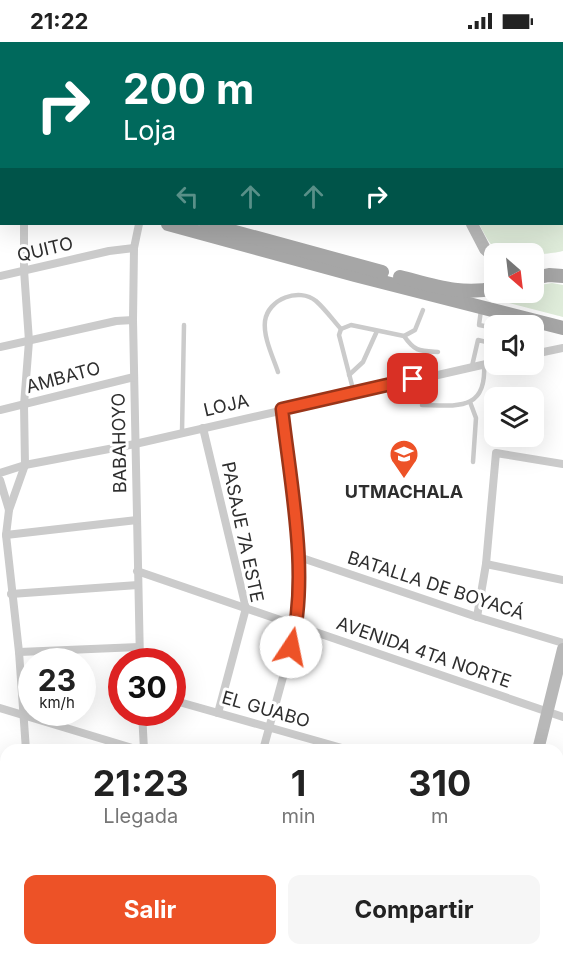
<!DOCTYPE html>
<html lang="es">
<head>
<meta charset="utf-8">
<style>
  body { margin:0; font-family:Inter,sans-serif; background:#f6f6f6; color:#222; height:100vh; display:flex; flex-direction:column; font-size:22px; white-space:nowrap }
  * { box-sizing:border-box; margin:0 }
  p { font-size:20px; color:#767676 }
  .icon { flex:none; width:33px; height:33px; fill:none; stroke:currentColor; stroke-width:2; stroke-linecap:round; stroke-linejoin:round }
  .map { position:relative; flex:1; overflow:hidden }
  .drawer { position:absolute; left:0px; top:702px; width:564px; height:212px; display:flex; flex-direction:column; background:#fff; border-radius:18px 18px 0 0; box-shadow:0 6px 24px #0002 }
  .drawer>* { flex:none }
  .guide { position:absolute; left:0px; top:0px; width:564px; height:183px; box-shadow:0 6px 24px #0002; background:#00695c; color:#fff; overflow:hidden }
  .needle { width:39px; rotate:152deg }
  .fabs { position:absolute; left:484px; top:201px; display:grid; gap:12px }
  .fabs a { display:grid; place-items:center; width:60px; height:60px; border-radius:12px; background:#fff; box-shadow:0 6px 24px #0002; font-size:30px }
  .speed { position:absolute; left:18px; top:606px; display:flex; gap:12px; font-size:30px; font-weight:700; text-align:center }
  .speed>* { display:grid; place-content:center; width:78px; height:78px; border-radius:50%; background:#fff; box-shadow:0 6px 24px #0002; line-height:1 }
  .speed small { font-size:15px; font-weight:400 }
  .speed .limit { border:9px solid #d22; background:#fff; color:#111 }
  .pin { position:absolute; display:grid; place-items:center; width:51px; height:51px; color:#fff; margin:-26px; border-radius:12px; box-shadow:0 3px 9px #0006 }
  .me { position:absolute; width:66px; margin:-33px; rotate:11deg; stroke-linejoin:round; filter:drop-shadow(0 0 4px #0008) }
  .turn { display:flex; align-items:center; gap:21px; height:126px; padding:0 24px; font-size:27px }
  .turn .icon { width:78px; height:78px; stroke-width:2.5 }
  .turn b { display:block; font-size:42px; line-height:51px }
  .lanes { display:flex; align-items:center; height:57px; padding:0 24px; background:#0003; justify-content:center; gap:30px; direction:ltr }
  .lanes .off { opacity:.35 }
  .eta { display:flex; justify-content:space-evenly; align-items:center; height:102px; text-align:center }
  .eta b { font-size:36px; font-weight:700; line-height:42px }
  .cta { display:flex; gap:12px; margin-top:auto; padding:12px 24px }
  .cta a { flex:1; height:69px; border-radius:12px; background:#ed5227; color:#fff; font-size:24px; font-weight:700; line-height:69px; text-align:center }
  .cta a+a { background:#f6f6f6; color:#222 }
  .status { display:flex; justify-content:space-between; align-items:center; height:42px; padding:0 30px; background:#fff; direction:ltr }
  .status svg { height:16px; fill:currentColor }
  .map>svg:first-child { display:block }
  .green { fill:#dfecda }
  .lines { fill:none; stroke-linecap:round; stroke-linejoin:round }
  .lane { stroke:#cbcbcb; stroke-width:4.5 }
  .street { stroke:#cbcbcb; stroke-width:8 }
  .secondary { stroke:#b8b8b8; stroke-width:12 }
  .primary { stroke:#a6a6a6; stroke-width:14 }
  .route-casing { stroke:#9a3519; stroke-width:15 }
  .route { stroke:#ed5227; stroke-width:10 }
  .labels { text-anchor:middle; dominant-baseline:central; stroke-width:6; stroke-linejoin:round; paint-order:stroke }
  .street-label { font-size:18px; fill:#2e2e2e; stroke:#fff }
  .poi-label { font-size:18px; font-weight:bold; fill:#2e2e2e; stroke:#fff }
</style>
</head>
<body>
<div class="status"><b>21:22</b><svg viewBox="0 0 49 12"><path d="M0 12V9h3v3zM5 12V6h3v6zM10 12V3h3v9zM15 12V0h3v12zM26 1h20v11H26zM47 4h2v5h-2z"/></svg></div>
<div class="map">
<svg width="563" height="913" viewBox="0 0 563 913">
  <rect width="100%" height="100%" fill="#fff"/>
  <g class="green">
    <path d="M378 0H563V209C553 212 512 215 502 211 490 206 485 192 479 182H562V2H377Z"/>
    <path d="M552 241 563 243V275L486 255 511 251 534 250V244Z"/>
  </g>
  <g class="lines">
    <g class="lane">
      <path d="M19 2V0"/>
      <path d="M0 38H2"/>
      <path d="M481 268 479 283 495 286"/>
      <path d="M404 294C415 310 420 309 438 310"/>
      <path d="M472 324 478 298 495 302"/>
      <path d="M278 330C273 315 263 295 265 279 268 257 299 245 316 259 325 267 333 278 341 287"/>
      <path d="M349 333 363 320 377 289"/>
      <path d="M354 351 339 293 341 287 351 283 404 294 415 288 423 268"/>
      <path d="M470 360 476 376 473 420"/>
      <path d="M422 363C458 364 487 369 484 322"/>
      <path d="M182 390 184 283"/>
    </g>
    <g class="street">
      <path d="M74 2 75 0"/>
      <path d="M136 2V0"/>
      <path d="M195 2V0"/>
      <path d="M344 2 345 0"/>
      <path d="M377 2V0"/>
      <path d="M139 182 134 206 133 278 140 620"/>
      <path d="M0 234 109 209 134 206"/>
      <path d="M0 305 116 279 133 278"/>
      <path d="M534 312 563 306"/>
      <path d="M0 368 134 335"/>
      <path d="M203 386 246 566 218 671"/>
      <path d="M0 431 25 423 135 402 495 320"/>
      <path d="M0 438 9 468 6 493 19 610 26 708"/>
      <path d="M9 468 25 423 24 363 29 299 24 228V182"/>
      <path d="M6 493 137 478"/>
      <path d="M299 515 477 575 563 601"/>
      <path d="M486 522 563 538"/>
      <path d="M137 529 563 675"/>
      <path d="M11 552 138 543"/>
      <path d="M477 575 486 522 496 411 563 422"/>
      <path d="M19 610 139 605"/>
      <path d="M172 658 349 708"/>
      <path d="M0 666 139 708"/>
      <path d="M142 670 144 708"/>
      <path d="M263 708 297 584 299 515 282 367"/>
      <path d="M0 726 6 728"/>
      <path d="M558 765 563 767"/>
      <path d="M0 795 6 797"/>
      <path d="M558 837 563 838"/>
      <path d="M0 852 6 853"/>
      <path d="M217 908 237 913"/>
      <path d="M551 908 563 912"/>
      <path d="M5 913 9 908"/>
      <path d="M139 913 141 908"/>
    </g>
    <g class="secondary">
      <path d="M250 0 252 2"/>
      <path d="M472 182 485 207 495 216"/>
      <path d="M538 708 563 607"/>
      <path d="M482 913 484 908"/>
    </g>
    <g class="primary">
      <path d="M0 153H2"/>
      <path d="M0 163H2"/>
      <path d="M168 182 355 233 563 286"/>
      <path d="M206 182 382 230"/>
      <path d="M400 235C432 243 462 254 495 246"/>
      <path d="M534 236 549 233 563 234"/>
    </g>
  </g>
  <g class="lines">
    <g class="route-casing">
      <path id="route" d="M291 605C310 535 290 439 282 367L413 337"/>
    </g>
    <use href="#route" class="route"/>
  </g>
  <defs>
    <g id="university-pin" transform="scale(1.5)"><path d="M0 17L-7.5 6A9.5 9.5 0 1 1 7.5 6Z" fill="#ed5227" stroke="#fff"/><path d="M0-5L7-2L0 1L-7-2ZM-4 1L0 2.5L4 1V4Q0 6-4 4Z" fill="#fff"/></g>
  </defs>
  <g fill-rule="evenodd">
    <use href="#university-pin" x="404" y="412"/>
  </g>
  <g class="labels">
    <g class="street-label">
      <text transform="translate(45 207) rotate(-13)">QUITO</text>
      <text transform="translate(63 335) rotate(-15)">AMBATO</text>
      <text transform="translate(226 363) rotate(-13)">LOJA</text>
      <text transform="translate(119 401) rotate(-91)">BABAHOYO</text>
      <text transform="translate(243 490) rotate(78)">PASAJE 7A ESTE</text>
      <text transform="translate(436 543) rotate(18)">BATALLA DE BOYACÁ</text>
      <text transform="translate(424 610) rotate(19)">AVENIDA 4TA NORTE</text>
      <text transform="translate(266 667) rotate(16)">EL GUABO</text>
    </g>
    <g class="poi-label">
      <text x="404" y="449">UTMACHALA</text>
    </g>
  </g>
</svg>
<div class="fabs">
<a><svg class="needle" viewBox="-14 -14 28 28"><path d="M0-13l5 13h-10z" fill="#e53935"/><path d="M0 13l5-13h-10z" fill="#767676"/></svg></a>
<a><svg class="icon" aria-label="sound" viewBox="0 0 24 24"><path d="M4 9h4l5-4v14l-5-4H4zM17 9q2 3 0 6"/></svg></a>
<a><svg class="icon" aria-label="layers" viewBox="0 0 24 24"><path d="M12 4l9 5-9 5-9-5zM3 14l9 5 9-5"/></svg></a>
</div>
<div class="speed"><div>23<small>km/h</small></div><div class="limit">30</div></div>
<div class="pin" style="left:413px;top:337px;background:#d93025"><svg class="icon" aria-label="arrive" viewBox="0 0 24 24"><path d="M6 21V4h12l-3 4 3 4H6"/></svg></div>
<svg class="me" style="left:291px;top:605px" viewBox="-20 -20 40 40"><circle r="19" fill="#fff"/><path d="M0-13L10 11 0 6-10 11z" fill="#ed5227"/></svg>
<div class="guide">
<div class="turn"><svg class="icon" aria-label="right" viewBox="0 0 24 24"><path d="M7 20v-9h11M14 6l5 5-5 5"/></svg><div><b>200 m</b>Loja</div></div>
<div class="lanes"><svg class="icon off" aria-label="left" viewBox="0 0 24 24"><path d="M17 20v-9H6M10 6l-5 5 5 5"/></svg><svg class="icon off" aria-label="ahead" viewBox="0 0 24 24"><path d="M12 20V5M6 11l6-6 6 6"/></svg><svg class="icon off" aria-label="ahead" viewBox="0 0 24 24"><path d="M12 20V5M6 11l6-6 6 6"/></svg><svg class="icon" aria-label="right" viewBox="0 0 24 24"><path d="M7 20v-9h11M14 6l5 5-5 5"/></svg></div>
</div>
<section class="drawer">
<div class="eta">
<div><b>21:23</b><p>Llegada</p></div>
<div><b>1</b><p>min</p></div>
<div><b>310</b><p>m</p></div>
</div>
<div class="cta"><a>Salir</a><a>Compartir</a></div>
</section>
</div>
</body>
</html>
